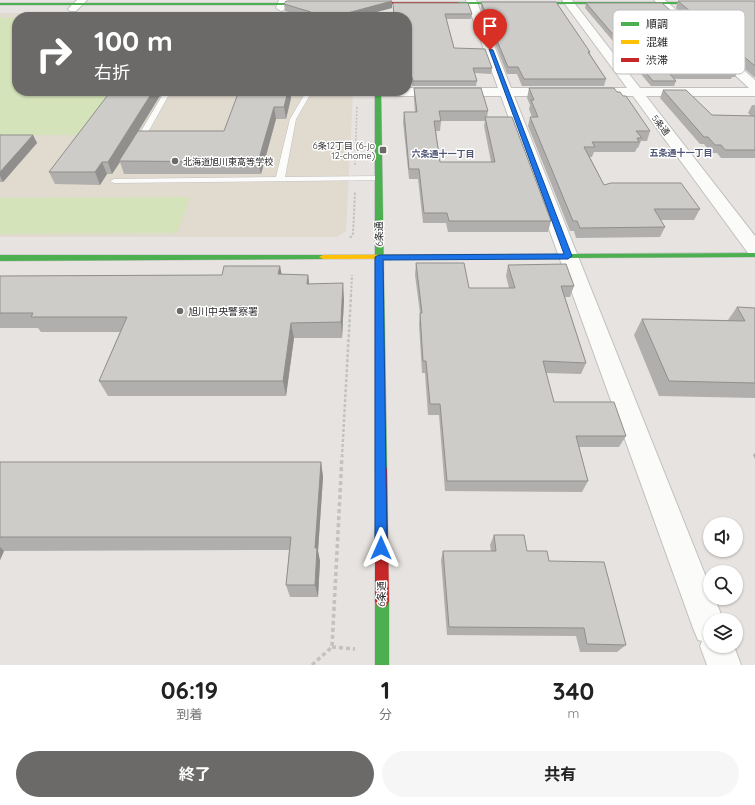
<!DOCTYPE html>
<html lang="ja">
<head>
<meta charset="utf-8">
<style>
  body { margin:0; font-family:Quicksand,"Noto Sans JP",sans-serif; background:#f6f6f6; color:#222; height:100vh; display:flex; flex-direction:column; font-size:15px; white-space:nowrap }
  * { box-sizing:border-box; margin:0 }
  p { font-size:13px; color:#767676 }
  .icon { flex:none; width:22px; height:22px; fill:none; stroke:currentColor; stroke-width:2; stroke-linecap:round; stroke-linejoin:round }
  .map { position:relative; height:665px; overflow:hidden }
  .drawer { display:flex; flex-direction:column; background:#fff; flex:1 }
  .drawer>* { flex:none }
  .hud { position:absolute; left:12px; top:12px; width:400px; height:84px; border-radius:16px; box-shadow:0 1px 3px #0004; background:#6b6a69; color:#fff; overflow:hidden }
  .buttons { position:absolute; left:703px; top:517px; display:grid; gap:8px }
  .buttons a { display:grid; place-items:center; width:40px; height:40px; border-radius:50%; background:#fff; box-shadow:0 1px 3px #0004; font-size:20px }
  .pin { position:absolute; display:grid; place-items:center; width:34px; height:34px; color:#fff; margin:-41px -17px; border-radius:50% 50% 50% 0; rotate:-45deg; box-shadow:0 0 4px #0007 }
  .pin .icon { rotate:45deg }
  .me { position:absolute; width:44px; margin:-22px; rotate:0deg; stroke-linejoin:round; filter:drop-shadow(0 0 3px #0008) }
  .turn { display:flex; align-items:center; gap:14px; height:84px; padding:0 16px; font-size:18px }
  .turn .icon { width:52px; height:52px; stroke-width:2.5 }
  .turn b { display:block; font-size:28px; line-height:34px }
  .eta { display:flex; justify-content:space-evenly; align-items:center; height:68px; text-align:center }
  .eta b { font-size:24px; font-weight:700; line-height:28px }
  .action { display:flex; gap:8px; margin-top:auto; padding:8px 16px }
  .action a { flex:1; height:46px; border-radius:24px; background:#6b6a69; color:#fff; font-size:16px; font-weight:700; line-height:46px; text-align:center }
  .action a+a { background:#f6f6f6; color:#222 }
  .map>svg:first-child { display:block }
  .education { fill:#e0dacf }
  .pitch { fill:#d4e3ba }
  .lines { fill:none; stroke-linecap:round; stroke-linejoin:round }
  .lane-casing { stroke:#c1c0c1; stroke-width:1 }
  .street-casing { stroke:#c1c0c1; stroke-width:2 }
  .fast-casing { stroke:#c1c0c1; stroke-width:1 }
  .slow-casing { stroke:#c1c0c1; stroke-width:1 }
  .jam-casing { stroke:#c1c0c1; stroke-width:1 }
  .path-far3 { stroke:#c3c2c2; stroke-width:1.5; stroke-dasharray:2 1.5; stroke-linecap:butt }
  .path-far2 { stroke:#c3c2c2; stroke-width:2; stroke-dasharray:2.5 1.5; stroke-linecap:butt }
  .path-far1 { stroke:#c3c2c2; stroke-width:2.5; stroke-dasharray:3 2; stroke-linecap:butt }
  .path { stroke:#c3c2c2; stroke-width:3.5; stroke-dasharray:4 3; stroke-linecap:butt }
  .lane { fill:#fbfbfa; fill-rule:evenodd }
  .street { fill:#fbfbfa; fill-rule:evenodd }
  .fast { fill:#4caf50; fill-rule:evenodd }
  .slow { fill:#ffc107; fill-rule:evenodd }
  .jam { fill:#c62828; fill-rule:evenodd }
  .wall { fill:#b1afad; fill-rule:evenodd }
  .shaded-wall { fill:#908f8d }
  .building { fill:#ceccc9; stroke:#908f8d }
  .route { fill:#1a73e8; stroke:#114b97 }
  .poi-dot { fill:#6b6a69; stroke:#fff; stroke-width:1.5 }
  .labels { text-anchor:middle; dominant-baseline:central; stroke-width:3; stroke-linejoin:round; paint-order:stroke }
  .far-street-label { font-size:9px; fill:#292929; stroke:#fff }
  .far-poi-label { font-size:9px; fill:#292929; stroke:#fff; text-anchor:end }
  .far-neighbourhood-label { font-size:9px; font-weight:bold; fill:#4e5576; stroke:#fff }
  .street-label { font-size:10px; fill:#292929; stroke:#fff }
  .poi-label { font-size:10px; fill:#292929; stroke:#fff; text-anchor:start }
  .key { fill:#fff; stroke:#bfbfbf; stroke-width:1 }
  .key-label { font-size:11px; fill:#292929 }
</style>
</head>
<body>
<div class="map">
<svg width="755" height="665" viewBox="0 0 755 665">
  <rect width="100%" height="100%" fill="#e6e3e0"/>
  <path class="education" d="M0 13H350L356 17H17V91H353L346 231 337 237H0Z"/>
  <g class="pitch">
    <path d="M0 18H17V91H111L80 135H0Z"/>
    <path d="M190 197 177 233 0 234V198Z"/>
  </g>
  <g class="lines">
    <g class="lane-casing">
      <g id="lane">
        <path d="M165 91H171L142 143 138 145H135L134 143Z"/>
        <path d="M381 91 380 93 378 94 310 95 296 119 285 177 379 176H382V180L114 183 110 181 114 179 276 177 290 119 306 92Z"/>
      </g>
    </g>
    <g class="street-casing">
      <g id="street">
        <path d="M77 0H87L76 11H70L68 9Z"/>
        <path d="M279 0H289L284 10 281 11 276 8Z"/>
        <path d="M466 0H476L511 88H627L562 0H572L640 88H749L654 0H665L755 80V96H646L755 236V255L748 253 633 96H514L710 587V598H715L723 620H710V646H734L741 665H707L700 646 702 641 698 640 693 628 501 96H378L373 95 372 92 407 91V88H498Z"/>
      </g>
    </g>
    <g class="fast-casing">
      <g id="fast">
        <path d="M457 2H755V4H456Z"/>
        <path d="M0 3H315L317 4 315 5H0Z"/>
        <path d="M375 91H381L387 469 385 473 381 474 377 473 375 469Z"/>
        <path d="M755 253V257L563 258 559 256 563 254Z"/>
        <path d="M0 255H323L327 257 323 259 0 261Z"/>
        <path d="M382 594 387 596 389 601V665H375V601L377 596Z"/>
      </g>
    </g>
    <g class="slow-casing">
      <path id="slow" d="M563 254H566L567 256 566 258 323 259 319 257 323 255Z"/>
    </g>
    <g class="jam-casing">
      <g id="jam">
        <path d="M361 2H457L459 3 457 4H360Z"/>
        <path d="M381 464 385 465 387 469 389 601 387 606 382 608 377 606 375 601V469L377 465Z"/>
      </g>
    </g>
    <path class="path-far3" d="M355 165 357 106"/>
    <g class="path-far2">
      <path d="M350 238 353 234 355 192"/>
      <path d="M351 296 352 275"/>
    </g>
    <path class="path-far1" d="M342 457 351 295"/>
    <g class="path">
      <path d="M332 647 355 649"/>
      <path d="M312 665 332 647 342 456"/>
    </g>
    <use href="#lane" class="lane"/>
    <use href="#street" class="street"/>
    <use href="#fast" class="fast"/>
    <use href="#slow" class="slow"/>
    <use href="#jam" class="jam"/>
  </g>
  <g class="wall">
    <path d="M392 1V8L357 17H305L285 11 284 4Z"/>
    <path d="M678 1H755V77H754L676 8Z"/>
    <path d="M481 2 590 52V54L606 79 604 86H522L517 74H507L481 8Z"/>
    <path d="M393 3 472 14 471 19H446L454 48 492 68 491 74 474 73 477 81 476 86H412V83H407V17H394Z"/>
    <path d="M586 3 738 71 735 77H732L731 79H674L676 81 674 86H651L585 8Z"/>
    <path d="M414 88 488 111 487 117 551 221 548 232H448L446 223H423L418 179H409L403 122 404 112H415L414 98ZM441 121H485L484 126 491 162H440L436 131H440Z"/>
    <path d="M529 88 617 92 650 131 647 141H641L638 148H637L635 152H594L592 157H590L604 185 700 209 694 220H660L665 227 660 237 576 238 574 231H570L528 126 530 117H532L529 109 530 105 527 98Z"/>
    <path d="M663 90 712 115 751 116 748 113 752 105H755V158H721L717 153H711L704 144H700L660 98Z"/>
    <path d="M291 98 286 119H276L261 174H124L120 162 112 174H107L100 185 55 184 49 172 139 131H224Z"/>
    <path d="M0 135H33L37 143 3 182H0Z"/>
    <path d="M416 263 469 288H509L506 276 508 265 574 286 570 297H565L586 363 581 374 546 373 554 402 626 436 619 447H579L588 481 582 492 445 491 439 415H428L425 373H422L419 324 420 313 415 275Z"/>
    <path d="M280 266 281 274 308 275 309 284 344 299 342 338H294L286 396H108L99 381 120 332H41L38 328H0V276L222 275Z"/>
    <path d="M737 307 755 308V398L659 396 634 335 642 319 728 320Z"/>
    <path d="M755 453V459L753 455Z"/>
    <path d="M0 462H321L323 477 318 551 320 561 318 597H290L286 585 289 550 4 551 0 560Z"/>
    <path d="M494 535 527 551 549 561 626 645 617 652H580L576 636 447 635 441 560 443 551H491L490 545Z"/>
  </g>
  <g class="shaded-wall">
    <path d="M392 1V8L357 17H340V15Z"/>
    <path d="M153 91H163L120 161H119L120 162 112 174 108 162Z"/>
    <path d="M287 91H290L291 98 286 119 284 107Z"/>
    <path d="M274 107 276 119 261 174 258 162Z"/>
    <path d="M33 135 37 143 3 182 0 176V172Z"/>
    <path d="M102 162 107 174 100 185 95 172Z"/>
    <path d="M280 266 283 281 278 274Z"/>
    <path d="M308 275 310 290 307 284Z"/>
    <path d="M343 283 344 299 342 338 341 322Z"/>
    <path d="M291 323 294 338 286 396 283 381Z"/>
    <path d="M321 462 323 477 318 551 320 561 318 597 315 585V548Z"/>
    <path d="M0 547 4 551 0 560Z"/>
  </g>
  <g class="building">
    <path d="M286 1H392L340 15V17H310L311 12 284 4Z"/>
    <path d="M678 1H755V66Z"/>
    <path d="M481 2H556L590 52H588L606 79H524L518 67H508Z"/>
    <path d="M393 3H468L472 14H445L454 48 485 49 492 68H473L477 81H413L412 77H407V17H394Z"/>
    <path d="M586 3H662L738 71H732L734 73H669L676 81H653Z"/>
    <path d="M414 88H481L488 111H439L441 121H434L440 162H495L485 117H512L551 221H449L447 213H424L419 169H409L404 112H417Z"/>
    <path d="M529 88H614L617 92H620L623 96H626L650 131H636L642 138H637L639 142H592L595 147H584L604 185 611 183H681L700 209H654L665 227 580 228 577 221H573L530 117H538L531 100H534Z"/>
    <path d="M663 90H686L712 115 755 116V150H725L721 145H715L708 137H704Z"/>
    <path d="M111 91H153L108 162H102L95 172H49Z"/>
    <path d="M239 91H288L284 107H274L258 162 119 161 138 131H224Z"/>
    <path d="M0 135H33L0 172Z"/>
    <path d="M416 263H464L469 288H515L508 265 566 264 574 286H561L586 363 543 361 554 402H614L626 436H576L588 481H447L440 404H430L426 361H423L420 313H422Z"/>
    <path d="M224 266H280L278 274 308 275 307 284 343 283 341 322 291 323 283 381H99L127 317H31L33 313H0V276L222 275Z"/>
    <path d="M737 307 755 308V383L669 381 642 319 745 321Z"/>
    <path d="M0 462H321L315 548H317L315 585H286L291 537H0Z"/>
    <path d="M494 535H524L527 551H547L549 561 604 562 626 645 587 644 584 628 449 627 443 551H496Z"/>
  </g>
  <path class="route" d="M489 49 493 50 572 256 568 259 383 260 387 548 385 552 381 554 377 552 375 548V257L379 255 564 254Z"/>
  <g class="poi-dot">
    <rect x="379" y="146" width="8" height="8" rx="2"/>
    <circle cx="175" cy="161" r="4"/>
    <circle cx="180" cy="311" r="4"/>
  </g>
  <g class="labels">
    <g class="far-street-label">
      <text transform="translate(661 125) rotate(53)">5条通</text>
    </g>
    <g class="far-poi-label">
      <text x="375" y="145">6条12丁目 (6-jo<tspan x="375" dy="10">12-chome)</tspan></text>
      <text x="183" y="161" text-anchor="start">北海道旭川東高等学校</text>
    </g>
    <g class="far-neighbourhood-label">
      <text x="681" y="152">五条通十一丁目</text>
      <text x="443" y="153">六条通十一丁目</text>
    </g>
    <g class="street-label">
      <text transform="translate(379 234) rotate(-91)">6条通</text>
      <text transform="translate(381 594) rotate(-90)">6条通</text>
    </g>
    <g class="poi-label">
      <text x="188" y="311">旭川中央警察署</text>
    </g>
  </g>
  <rect x="613" y="10" width="132" height="64" rx="6" class="key"/>
  <rect x="621" y="22" width="18" height="4" fill="#4caf50"/>
  <rect x="621" y="40" width="18" height="4" fill="#ffc107"/>
  <rect x="621" y="58" width="18" height="4" fill="#c62828"/>
  <g class="key-label">
    <text x="646" y="28">順調</text>
    <text x="646" y="46">混雑</text>
    <text x="646" y="64">渋滞</text>
  </g>
</svg>
<div class="buttons">
<a><svg class="icon" aria-label="sound" viewBox="0 0 24 24"><path d="M4 9h4l5-4v14l-5-4H4zM17 9q2 3 0 6"/></svg></a>
<a><svg class="icon" aria-label="search" viewBox="0 0 24 24"><circle cx="10" cy="10" r="6"/><path d="M15 15l6 6"/></svg></a>
<a><svg class="icon" aria-label="layers" viewBox="0 0 24 24"><path d="M12 4l9 5-9 5-9-5zM3 14l9 5 9-5"/></svg></a>
</div>
<div class="pin" style="left:490px;top:50px;background:#d93025"><svg class="icon" aria-label="arrive" viewBox="0 0 24 24"><path d="M6 21V4h12l-3 4 3 4H6"/></svg></div>
<svg class="me" style="left:381px;top:548px" viewBox="-20 -20 40 40"><path d="M0-17L14 15 0 8-14 15z" fill="#1a73e8" stroke="#fff" stroke-width="4"/></svg>
<div class="hud">
<div class="turn"><svg class="icon" aria-label="right" viewBox="0 0 24 24"><path d="M7 20v-9h11M14 6l5 5-5 5"/></svg><div><b>100 m</b>右折</div></div>
</div>
</div>
<section class="drawer">
<div class="eta">
<div><b>06:19</b><p>到着</p></div>
<div><b>1</b><p>分</p></div>
<div><b>340</b><p>m</p></div>
</div>
<div class="action"><a>終了</a><a>共有</a></div>
</section>
</body>
</html>
